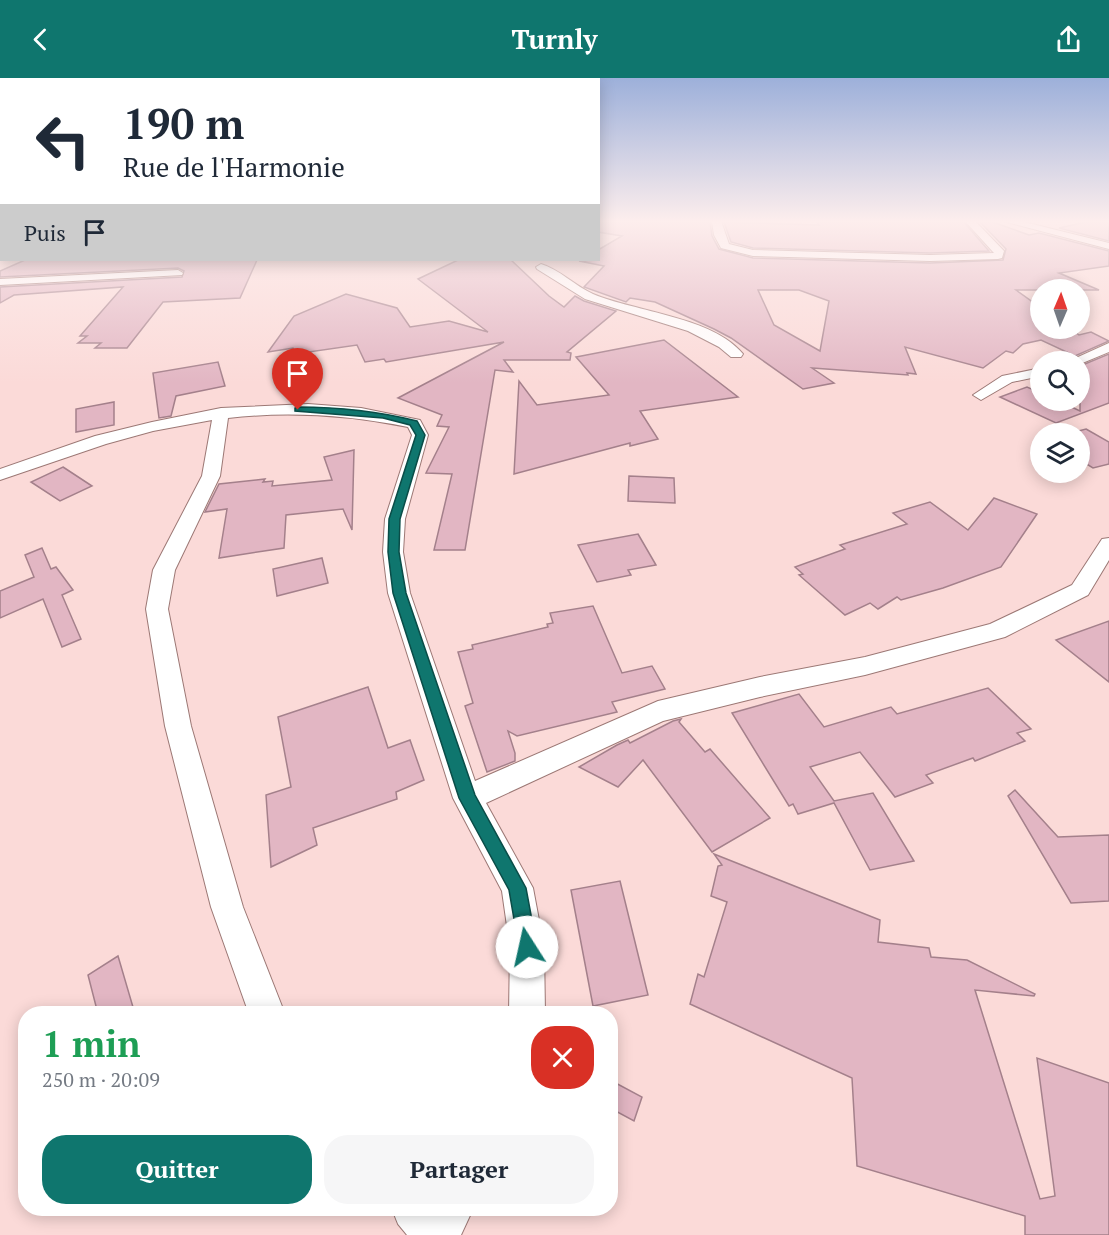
<!DOCTYPE html>
<html lang="fr">
<head>
<meta charset="utf-8">
<style>
  body { margin:0; font-family:"PT Serif",serif; background:#f6f6f7; color:#1f2937; height:100vh; display:flex; flex-direction:column; font-size:22px; white-space:nowrap }
  * { box-sizing:border-box; margin:0 }
  p { font-size:20px; color:#747a83 }
  .icon { flex:none; width:33px; height:33px; fill:none; stroke:currentColor; stroke-width:2; stroke-linecap:round; stroke-linejoin:round }
  .map { position:relative; flex:1; overflow:hidden }
  .side { position:absolute; left:18px; top:928px; width:600px; height:210px; display:flex; flex-direction:column; background:#fff; border-radius:24px; box-shadow:0 3px 15px #0003 }
  .side>* { flex:none }
  .guide { position:absolute; left:0px; top:0px; width:600px; height:183px; box-shadow:0 3px 15px #0003; background:#fff; color:#1f2937; overflow:hidden }
  .needle { width:39px; rotate:2deg }
  .controls { position:absolute; left:1030px; top:201px; display:grid; gap:12px }
  .controls a { display:grid; place-items:center; width:60px; height:60px; border-radius:50%; background:#fff; box-shadow:0 3px 15px #0003; font-size:30px }
  .pin { position:absolute; display:grid; place-items:center; width:51px; height:51px; color:#fff; margin:-62px -26px; border-radius:50% 50% 50% 0; rotate:-45deg; box-shadow:0 0 6px #0007 }
  .pin .icon { rotate:45deg }
  .me { position:absolute; width:66px; margin:-33px; rotate:350deg; stroke-linejoin:round; filter:drop-shadow(0 0 4px #0008) }
  .turn { display:flex; align-items:center; gap:21px; height:126px; padding:0 24px; font-size:27px }
  .turn .icon { width:78px; height:78px; stroke-width:2.5 }
  .turn b { display:block; font-size:42px; line-height:51px }
  .then { display:flex; align-items:center; height:57px; padding:0 24px; background:#0003; gap:12px; font-size:22px }
  .round { display:grid; place-items:center; flex:none; width:63px; height:63px; border-radius:24px; background:#f6f6f7 }
  .headline { display:flex; align-items:center; justify-content:space-between; height:102px; padding:0 24px }
  h1 { font-size:36px; font-weight:600; line-height:45px; color:#1e9e55 }
  .button { display:flex; gap:12px; margin-top:auto; padding:12px 24px }
  .button a { flex:1; height:69px; border-radius:24px; background:#0f766e; color:#fff; font-size:24px; font-weight:600; line-height:69px; text-align:center }
  .button a+a { background:#f6f6f7; color:#1f2937 }
  header { display:flex; justify-content:space-between; align-items:center; height:78px; padding:0 24px; background:#0f766e; color:#fff; font-size:27px; font-weight:600 }
  .map>svg:first-child { display:block }
  .building { fill:#e2b6c3; stroke:#a4808b; stroke-width:1.5; fill-rule:evenodd }
  .lines { fill:none; stroke-linecap:round; stroke-linejoin:round }
  .minor-casing { stroke:#9c7875; stroke-width:2 }
  .minor { fill:#fff; fill-rule:evenodd }
  .route { fill:#0f766e; stroke:#0a4d48; stroke-width:1.5 }
</style>
</head>
<body>
<header><svg class="icon" aria-label="back" viewBox="0 0 24 24"><path d="M15 5l-7 7 7 7"/></svg>Turnly<svg class="icon" aria-label="share" viewBox="0 0 24 24"><path d="M12 15V3M7 8l5-5 5 5M5 13v7h14v-7"/></svg></header>
<div class="map">
<svg width="1109" height="1157" viewBox="0 0 1109 1157">
  <rect width="100%" height="100%" fill="#fbdad8"/>
  <g class="building">
    <path d="M598 143 710 144 712 158 719 171 753 180 930 185 1003 182 1006 171 979 143H990L1029 157 1039 155 1109 173V188L1059 195 1099 212H1016L1041 230V250H1070L1079 257 1091 254 1109 263 1075 278 1041 262 1023 266 1013 275 1006 273 983 290 905 269 916 296 907 295 908 297 812 290 834 305 803 311 731 260 714 251 655 224 630 220 626 224 584 209 604 188 579 183 598 182V172L622 158 598 154ZM758 212H799L829 223 820 273 774 247Z"/>
    <path d="M816 143H963L989 173 930 175 753 170 731 164 724 144 819 147Z"/>
    <path d="M1090 143H1109V163L1059 150Z"/>
    <path d="M25 182H257L240 220 163 224 127 270H95L101 265H78L87 258H80L123 209 14 217 0 225V209L182 199 184 193 178 190 0 199V193Z"/>
    <path d="M458 182H511L549 218 564 229 575 218 584 223 616 233 567 274 571 275 570 282H504L513 294 495 292 465 472H434L452 396 426 395 449 349 437 348 442 337 398 320 504 264 386 284 384 281 365 284 357 267 295 276 293 270 268 274 294 238 346 216 397 230 410 249 449 243 488 254 418 201Z"/>
    <path d="M664 262 738 319 640 333 658 361 630 368V365L514 396 519 303 537 327 609 317 576 279Z"/>
    <path d="M1109 276V325L1056 345 1000 319 1027 309 1041 315V322H1057L1080 333V288Z"/>
    <path d="M218 284 225 308 176 318 171 338 159 340 153 295Z"/>
    <path d="M114 324V347L76 354V331Z"/>
    <path d="M1086 351 1109 364V386L1093 390 1080 382V356H1067Z"/>
    <path d="M354 372 352 452 343 431 286 437 284 470 219 480 227 431 205 434 219 406 265 401 263 404 273 403 272 408 332 402 324 379Z"/>
    <path d="M63 389 92 408 60 423 31 404Z"/>
    <path d="M629 398 674 400 675 425 628 423Z"/>
    <path d="M994 420 1037 436 1001 489 943 510 901 522 897 519 878 531 870 525 845 537 799 497 803 496 795 489 845 471 840 467 907 446 893 435 930 424 968 452Z"/>
    <path d="M638 456 656 487 628 492 631 497 597 504 578 467Z"/>
    <path d="M42 470 51 491 56 489 73 512 62 517 81 561 62 569 43 521 0 540V513L34 499 25 477Z"/>
    <path d="M322 480 328 505 277 518 273 491Z"/>
    <path d="M593 528 622 595 652 588 665 611 612 624 617 634 517 658 508 653 515 675V683L487 694 465 628 473 625 458 574 473 571 472 567 548 549 547 546 553 545 550 535Z"/>
    <path d="M1109 543V604L1056 562Z"/>
    <path d="M368 609 388 670 410 662 424 702 396 714 397 721 313 750 317 767 271 789 266 717 291 709 278 639Z"/>
    <path d="M988 610 1031 651 1017 655 1025 663 975 683 973 680 926 697 933 705 895 719 860 674 810 689 834 723 873 715 914 783 870 792 834 725 798 736 793 726 789 728 732 635 799 616 824 649 891 629 897 636Z"/>
    <path d="M681 641 679 644 705 674 710 671 770 740 712 774 643 682 618 709 579 689 617 667 628 662 630 665 673 643Z"/>
    <path d="M1015 712 1058 759 1109 757V823L1071 825 1008 718Z"/>
    <path d="M714 776 880 842 878 864 929 870 931 879 967 882 1035 916 1034 918 975 912 1040 1121 1055 1118 1037 980 1109 1005V1157H1025V1138L857 1088 852 1000 690 926 698 896 704 899 727 824 711 818 718 788 722 787Z"/>
    <path d="M620 803 648 917 593 928 571 812Z"/>
    <path d="M118 878 135 936H98L88 897Z"/>
    <path d="M610 1002 642 1019 634 1043 610 1030Z"/>
  </g>
  <g class="lines">
    <g class="minor-casing">
      <g id="minor">
        <path d="M712 143H721L729 166 753 172 930 177 994 175 965 143H975L1004 173 1002 180 998 181 930 183 753 178 721 170 714 157Z"/>
        <path d="M1003 143H1020L1109 165V171Z"/>
        <path d="M541 186C559 191 575 208 593 216 636 234 713 239 743 276L741 279H731L719 269 688 253 585 221 537 191 536 189Z"/>
        <path d="M178 192 183 195 182 197 0 207V201Z"/>
        <path d="M1109 265V274L1080 286V284H1067Z"/>
        <path d="M1041 290V298L1012 304 981 322 973 317 1002 298Z"/>
        <path d="M308 326 361 330 420 342 428 357 405 441 403 474 410 515 475 703 658 623 760 599 865 579 990 546 1072 507 1102 461 1109 460V482L1088 517 1005 559 865 597 760 619 663 643 486 725 533 810 544 869 545 936H509L510 869 502 813 453 720 388 515 383 474 385 441 412 357 408 349C348 337 289 333 228 340L220 398 175 492 168 531 191 648 243 829 285 936H249L211 829 165 648 146 531 153 492 202 398 212 342 153 353 106 366 0 402V391L95 358 152 344 221 330Z"/>
        <path d="M392 1131H473L461 1157H407L398 1146Z"/>
      </g>
    </g>
    <use href="#minor" class="minor"/>
  </g>
  <linearGradient id="sky" x2="0" y2="1"><stop stop-color="#9db0da"/><stop offset="0.47" stop-color="#fdeeed"/><stop offset="1" stop-color="#fdeeed" stop-opacity="0"/></linearGradient>
  <rect width="1109" height="305" fill="url(#sky)"/>
  <path class="route" d="M298 329C339 329 377 333 417 343L425 357 400 441 399 474 406 515 475 717 526 810 537 869 534 876 527 879 520 876 509 812 459 720 393 515 388 474 389 441 416 357 410 347 383 340 295 333V330Z"/>
</svg>
<div class="controls">
<a><svg class="needle" viewBox="-14 -14 28 28"><path d="M0-13l5 13h-10z" fill="#e53935"/><path d="M0 13l5-13h-10z" fill="#747a83"/></svg></a>
<a><svg class="icon" aria-label="search" viewBox="0 0 24 24"><circle cx="10" cy="10" r="6"/><path d="M15 15l6 6"/></svg></a>
<a><svg class="icon" aria-label="layers" viewBox="0 0 24 24"><path d="M12 4l9 5-9 5-9-5zM3 14l9 5 9-5"/></svg></a>
</div>
<div class="pin" style="left:298px;top:332px;background:#d93025"><svg class="icon" aria-label="arrive" viewBox="0 0 24 24"><path d="M6 21V4h12l-3 4 3 4H6"/></svg></div>
<svg class="me" style="left:527px;top:869px" viewBox="-20 -20 40 40"><circle r="19" fill="#fff"/><path d="M0-13L10 11 0 6-10 11z" fill="#0f766e"/></svg>
<div class="guide">
<div class="turn"><svg class="icon" aria-label="left" viewBox="0 0 24 24"><path d="M17 20v-9H6M10 6l-5 5 5 5"/></svg><div><b>190 m</b>Rue de l'Harmonie</div></div>
<div class="then">Puis<svg class="icon" aria-label="arrive" viewBox="0 0 24 24"><path d="M6 21V4h12l-3 4 3 4H6"/></svg></div>
</div>
<section class="side">
<div class="headline"><div><h1>1 min</h1><p>250 m · 20:09</p></div><a class="round" style="background:#d93025;color:#fff"><svg class="icon" aria-label="close" viewBox="0 0 24 24"><path d="M6 6l12 12M18 6L6 18"/></svg></a></div>
<div class="button"><a>Quitter</a><a>Partager</a></div>
</section>
</div>
</body>
</html>
